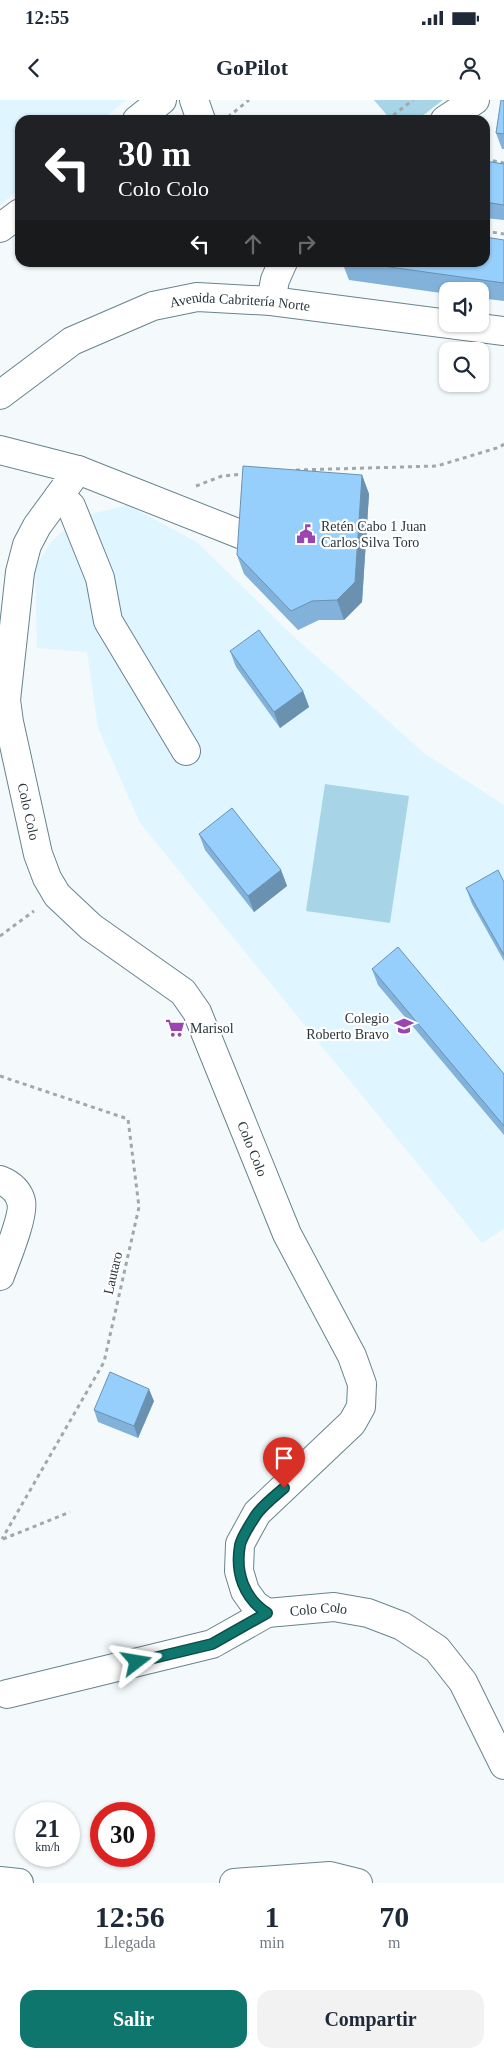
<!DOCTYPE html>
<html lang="es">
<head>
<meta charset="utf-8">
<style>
  body { margin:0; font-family:Georgia,serif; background:#f2f2f3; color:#1f2937; height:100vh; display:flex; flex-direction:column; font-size:19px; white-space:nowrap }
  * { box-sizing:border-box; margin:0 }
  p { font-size:16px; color:#747a83 }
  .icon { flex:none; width:28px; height:28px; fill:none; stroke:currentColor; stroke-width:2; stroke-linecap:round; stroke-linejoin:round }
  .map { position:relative; height:1783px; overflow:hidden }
  .sheet { display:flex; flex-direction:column; background:#fff; flex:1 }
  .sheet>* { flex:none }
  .banner { position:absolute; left:15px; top:15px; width:475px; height:152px; border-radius:15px; box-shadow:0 1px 4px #0004; background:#202124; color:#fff; overflow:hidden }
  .tools { position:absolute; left:439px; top:182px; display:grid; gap:10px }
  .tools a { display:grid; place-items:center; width:50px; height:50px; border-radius:10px; background:#fff; box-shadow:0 1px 4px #0004; font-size:25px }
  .speed { position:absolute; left:15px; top:1702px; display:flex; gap:10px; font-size:25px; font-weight:700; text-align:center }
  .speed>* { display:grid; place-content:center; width:65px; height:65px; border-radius:50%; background:#fff; box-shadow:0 1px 4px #0004; line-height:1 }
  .speed small { font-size:12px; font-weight:400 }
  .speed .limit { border:8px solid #d22; background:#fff; color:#111 }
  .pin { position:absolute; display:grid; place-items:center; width:42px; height:42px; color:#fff; margin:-51px -21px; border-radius:50% 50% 50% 0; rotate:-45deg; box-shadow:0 0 5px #0007 }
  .pin .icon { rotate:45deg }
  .me { position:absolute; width:55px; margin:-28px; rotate:76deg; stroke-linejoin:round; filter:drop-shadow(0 0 4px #0008) }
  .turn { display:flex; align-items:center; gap:18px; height:105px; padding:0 20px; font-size:22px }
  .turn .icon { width:65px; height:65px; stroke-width:2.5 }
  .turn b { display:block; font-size:35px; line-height:42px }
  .lanes { display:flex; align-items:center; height:48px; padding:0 20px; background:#0003; justify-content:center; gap:25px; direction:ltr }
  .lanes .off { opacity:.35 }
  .eta { display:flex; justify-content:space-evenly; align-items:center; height:85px; text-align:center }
  .eta b { font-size:30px; font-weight:600; line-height:35px }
  .action { display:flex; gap:10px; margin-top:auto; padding:10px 20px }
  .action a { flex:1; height:58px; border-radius:15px; background:#0f766e; color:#fff; font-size:20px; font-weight:600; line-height:58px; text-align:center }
  .action a+a { background:#f2f2f3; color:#1f2937 }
  .status { display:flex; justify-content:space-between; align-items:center; height:35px; padding:0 25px; background:#fff; direction:ltr }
  .status svg { height:14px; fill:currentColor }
  header { display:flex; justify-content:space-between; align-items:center; height:65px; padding:0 20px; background:#fff; font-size:22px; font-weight:600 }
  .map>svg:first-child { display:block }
  .built { fill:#dff5ff }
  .green { fill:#a7d5e7 }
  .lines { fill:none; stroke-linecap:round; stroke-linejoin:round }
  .minor-casing { stroke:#69838d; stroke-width:30 }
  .major-casing { stroke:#69838d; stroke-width:30 }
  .path { stroke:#a0a8ab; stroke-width:3; stroke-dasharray:4 4; stroke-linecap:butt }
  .minor { stroke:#fff; stroke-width:28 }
  .major { stroke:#fff; stroke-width:28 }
  .wall { fill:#82b2d9 }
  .shaded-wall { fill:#6a91b0 }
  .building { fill:#97cffc; stroke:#6a91b0 }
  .route-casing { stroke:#0a4d48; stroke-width:12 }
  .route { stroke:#0f766e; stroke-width:9 }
  .labels { text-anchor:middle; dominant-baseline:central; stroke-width:4.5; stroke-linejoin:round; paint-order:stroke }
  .street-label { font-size:14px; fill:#2a353a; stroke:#fff }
  .poi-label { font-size:14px; fill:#2a353a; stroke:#fff; text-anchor:start }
</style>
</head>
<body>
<div class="status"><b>12:55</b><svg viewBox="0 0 49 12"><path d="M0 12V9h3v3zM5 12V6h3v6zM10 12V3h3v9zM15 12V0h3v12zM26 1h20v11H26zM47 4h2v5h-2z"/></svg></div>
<header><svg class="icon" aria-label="back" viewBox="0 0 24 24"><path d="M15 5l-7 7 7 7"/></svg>GoPilot<svg class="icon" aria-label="person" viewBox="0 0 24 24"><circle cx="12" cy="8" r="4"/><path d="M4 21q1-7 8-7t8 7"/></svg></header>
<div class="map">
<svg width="504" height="1783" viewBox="0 0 504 1783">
  <rect width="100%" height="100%" fill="#f4fafc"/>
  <g class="built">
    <path d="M0 0H126L102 20H20V88L0 105Z"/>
    <path d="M128 405 198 443 292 535 424 653 504 705V1129L482 1143 140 723 98 628 87 552 37 548 35 468 52 441 79 417Z"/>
  </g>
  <g class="green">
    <path d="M374 0H443L417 20H391Z"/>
    <path d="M325 684 409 696 390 823 306 811Z"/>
  </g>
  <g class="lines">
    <g class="minor-casing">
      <g id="minor">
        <path d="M194 0 201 20"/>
        <path d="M445 20 475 0"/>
        <path d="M271 201 275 180 283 162"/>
        <path id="s1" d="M0 295 72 241 153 206 197 197 271 201 504 231"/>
        <path id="s2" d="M0 350 78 370 37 426 27 445 20 472 6 600 9 622 38 754 47 778 57 795 91 827 183 892 197 912 287 1134 352 1256 362 1284 361 1307 352 1323 257 1413 240 1444 239 1471 245 1491 255 1505 267 1513 334 1507 368 1513 402 1526 437 1549 463 1582 504 1665"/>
        <path d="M78 370 245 436"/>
        <path d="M59 396 71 406 100 478 108 521 186 651"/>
        <path d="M0 1080C10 1084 18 1090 21 1101 25 1114 5 1162 0 1176"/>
        <path d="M7 1594 212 1544 267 1513"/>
        <path d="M0 1781 19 1783"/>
        <path d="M234 1783 330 1776 358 1783"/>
      </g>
    </g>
    <g class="major-casing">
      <g id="major">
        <path d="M137 20 162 0"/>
        <path d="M0 128 20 113"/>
      </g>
    </g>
    <g class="path">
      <path d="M228 17 249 0"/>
      <path d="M387 20 413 0"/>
      <path d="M485 59 504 63"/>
      <path d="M485 131 504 134"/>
      <path d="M296 370 437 366 500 347 504 344"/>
      <path d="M196 386 222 376 245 374"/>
      <path d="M0 836 34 811"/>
      <path d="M0 976 128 1019 139 1107 104 1262 2 1439"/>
      <path d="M3 1439 70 1412"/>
    </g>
    <use href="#minor" class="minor"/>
    <use href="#major" class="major"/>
  </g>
  <g class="wall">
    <path d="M504 0V49H502L496 33Z"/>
    <path d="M485 61 504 64V120L485 118Z"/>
    <path d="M504 140V201L480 198V191H448V194L349 180 342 162H485Z"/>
    <path d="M362 375 369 394 362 502 344 520H319L298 530 244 474 237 455Z"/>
    <path d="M230 551 303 591 309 607 280 628 236 567Z"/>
    <path d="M199 734 281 770 287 786 254 812 205 750Z"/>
    <path d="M504 782V861L472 804 466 788Z"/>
    <path d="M372 869 504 974V1035L378 885Z"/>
    <path d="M154 1301 138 1338 98 1322 94 1310Z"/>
  </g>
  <g class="shaded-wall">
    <path d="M362 375 369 394 362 502 344 520 337 500Z"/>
    <path d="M303 591 309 607 280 628 274 612Z"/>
    <path d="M281 770 287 786 254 812 248 796Z"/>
    <path d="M149 1289 154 1301 138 1338 134 1326Z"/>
  </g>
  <g class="building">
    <path d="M501 0H504V34L496 33Z"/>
    <path d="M485 61 504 64V105L485 102Z"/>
    <path d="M485 137 504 140V183L354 162H485Z"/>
    <path d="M243 366 362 375 355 482 337 500 312 501 291 511 237 455Z"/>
    <path d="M259 530 303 591 274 612 230 551Z"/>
    <path d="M232 708 281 770 248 796 199 734Z"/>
    <path d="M498 770 504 782V855L466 788Z"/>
    <path d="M398 847 504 974V1026L372 869Z"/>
    <path d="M110 1272 149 1289 134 1326 94 1310Z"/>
  </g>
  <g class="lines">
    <g class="route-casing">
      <path id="route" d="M137 1562 212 1544 267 1513C244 1498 235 1473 240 1445 242 1436 251 1423 256 1415 263 1405 275 1396 284 1388"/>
    </g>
    <use href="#route" class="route"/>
  </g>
  <defs>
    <g id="civic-bare" transform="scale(1.5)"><path d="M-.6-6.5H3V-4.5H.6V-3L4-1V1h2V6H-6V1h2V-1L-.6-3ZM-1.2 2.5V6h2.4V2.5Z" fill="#9b45b3" stroke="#fff" stroke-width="2.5" paint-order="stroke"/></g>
    <g id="school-bare" transform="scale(1.5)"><path d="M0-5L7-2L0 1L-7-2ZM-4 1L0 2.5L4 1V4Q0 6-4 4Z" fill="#9b45b3" stroke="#fff" stroke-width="2.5" paint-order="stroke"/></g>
    <g id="supermarket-bare" transform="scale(1.5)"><path d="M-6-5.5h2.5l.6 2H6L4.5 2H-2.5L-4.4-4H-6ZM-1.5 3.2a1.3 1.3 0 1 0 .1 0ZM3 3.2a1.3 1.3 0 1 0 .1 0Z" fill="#9b45b3" stroke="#fff" stroke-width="2.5" paint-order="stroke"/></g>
  </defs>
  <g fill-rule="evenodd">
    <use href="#civic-bare" x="306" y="434"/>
    <use href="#school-bare" x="404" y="926"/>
    <use href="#supermarket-bare" x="175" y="928"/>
  </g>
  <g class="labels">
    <g class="street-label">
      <text stroke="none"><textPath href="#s1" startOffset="266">Avenida Cabritería Norte</textPath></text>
      <text stroke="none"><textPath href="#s2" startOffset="442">Colo Colo</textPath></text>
      <text stroke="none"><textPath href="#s2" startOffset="862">Colo Colo</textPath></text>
      <text transform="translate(113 1173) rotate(-77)">Lautaro</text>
      <text stroke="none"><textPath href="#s2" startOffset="1461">Colo Colo</textPath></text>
    </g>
    <g class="poi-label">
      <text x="321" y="426">Retén Cabo 1 Juan<tspan x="321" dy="16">Carlos Silva Toro</tspan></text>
      <text x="389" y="918" text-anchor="end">Colegio<tspan x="389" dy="16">Roberto Bravo</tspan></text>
      <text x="190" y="928">Marisol</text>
    </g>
  </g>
</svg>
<div class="tools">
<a><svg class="icon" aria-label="sound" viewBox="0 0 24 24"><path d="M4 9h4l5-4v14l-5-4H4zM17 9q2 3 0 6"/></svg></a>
<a><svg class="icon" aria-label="search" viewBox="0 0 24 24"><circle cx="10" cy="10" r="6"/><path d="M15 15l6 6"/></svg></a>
</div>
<div class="speed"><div>21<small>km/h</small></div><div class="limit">30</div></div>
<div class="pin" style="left:284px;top:1388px;background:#d93025"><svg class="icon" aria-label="arrive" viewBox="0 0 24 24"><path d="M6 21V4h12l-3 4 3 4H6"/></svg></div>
<svg class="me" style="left:137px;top:1562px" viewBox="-20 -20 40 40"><path d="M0-17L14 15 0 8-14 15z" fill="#0f766e" stroke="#fff" stroke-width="4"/></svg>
<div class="banner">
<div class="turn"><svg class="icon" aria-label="left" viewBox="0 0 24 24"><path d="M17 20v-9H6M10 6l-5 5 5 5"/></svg><div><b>30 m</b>Colo Colo</div></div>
<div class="lanes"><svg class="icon" aria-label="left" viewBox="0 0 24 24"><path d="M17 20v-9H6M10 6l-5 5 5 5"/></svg><svg class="icon off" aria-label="ahead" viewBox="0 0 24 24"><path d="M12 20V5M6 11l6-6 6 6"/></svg><svg class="icon off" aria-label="right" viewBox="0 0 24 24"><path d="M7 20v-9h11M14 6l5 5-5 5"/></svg></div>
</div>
</div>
<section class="sheet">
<div class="eta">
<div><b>12:56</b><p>Llegada</p></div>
<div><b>1</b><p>min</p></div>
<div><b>70</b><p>m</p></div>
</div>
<div class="action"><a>Salir</a><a>Compartir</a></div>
</section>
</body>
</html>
